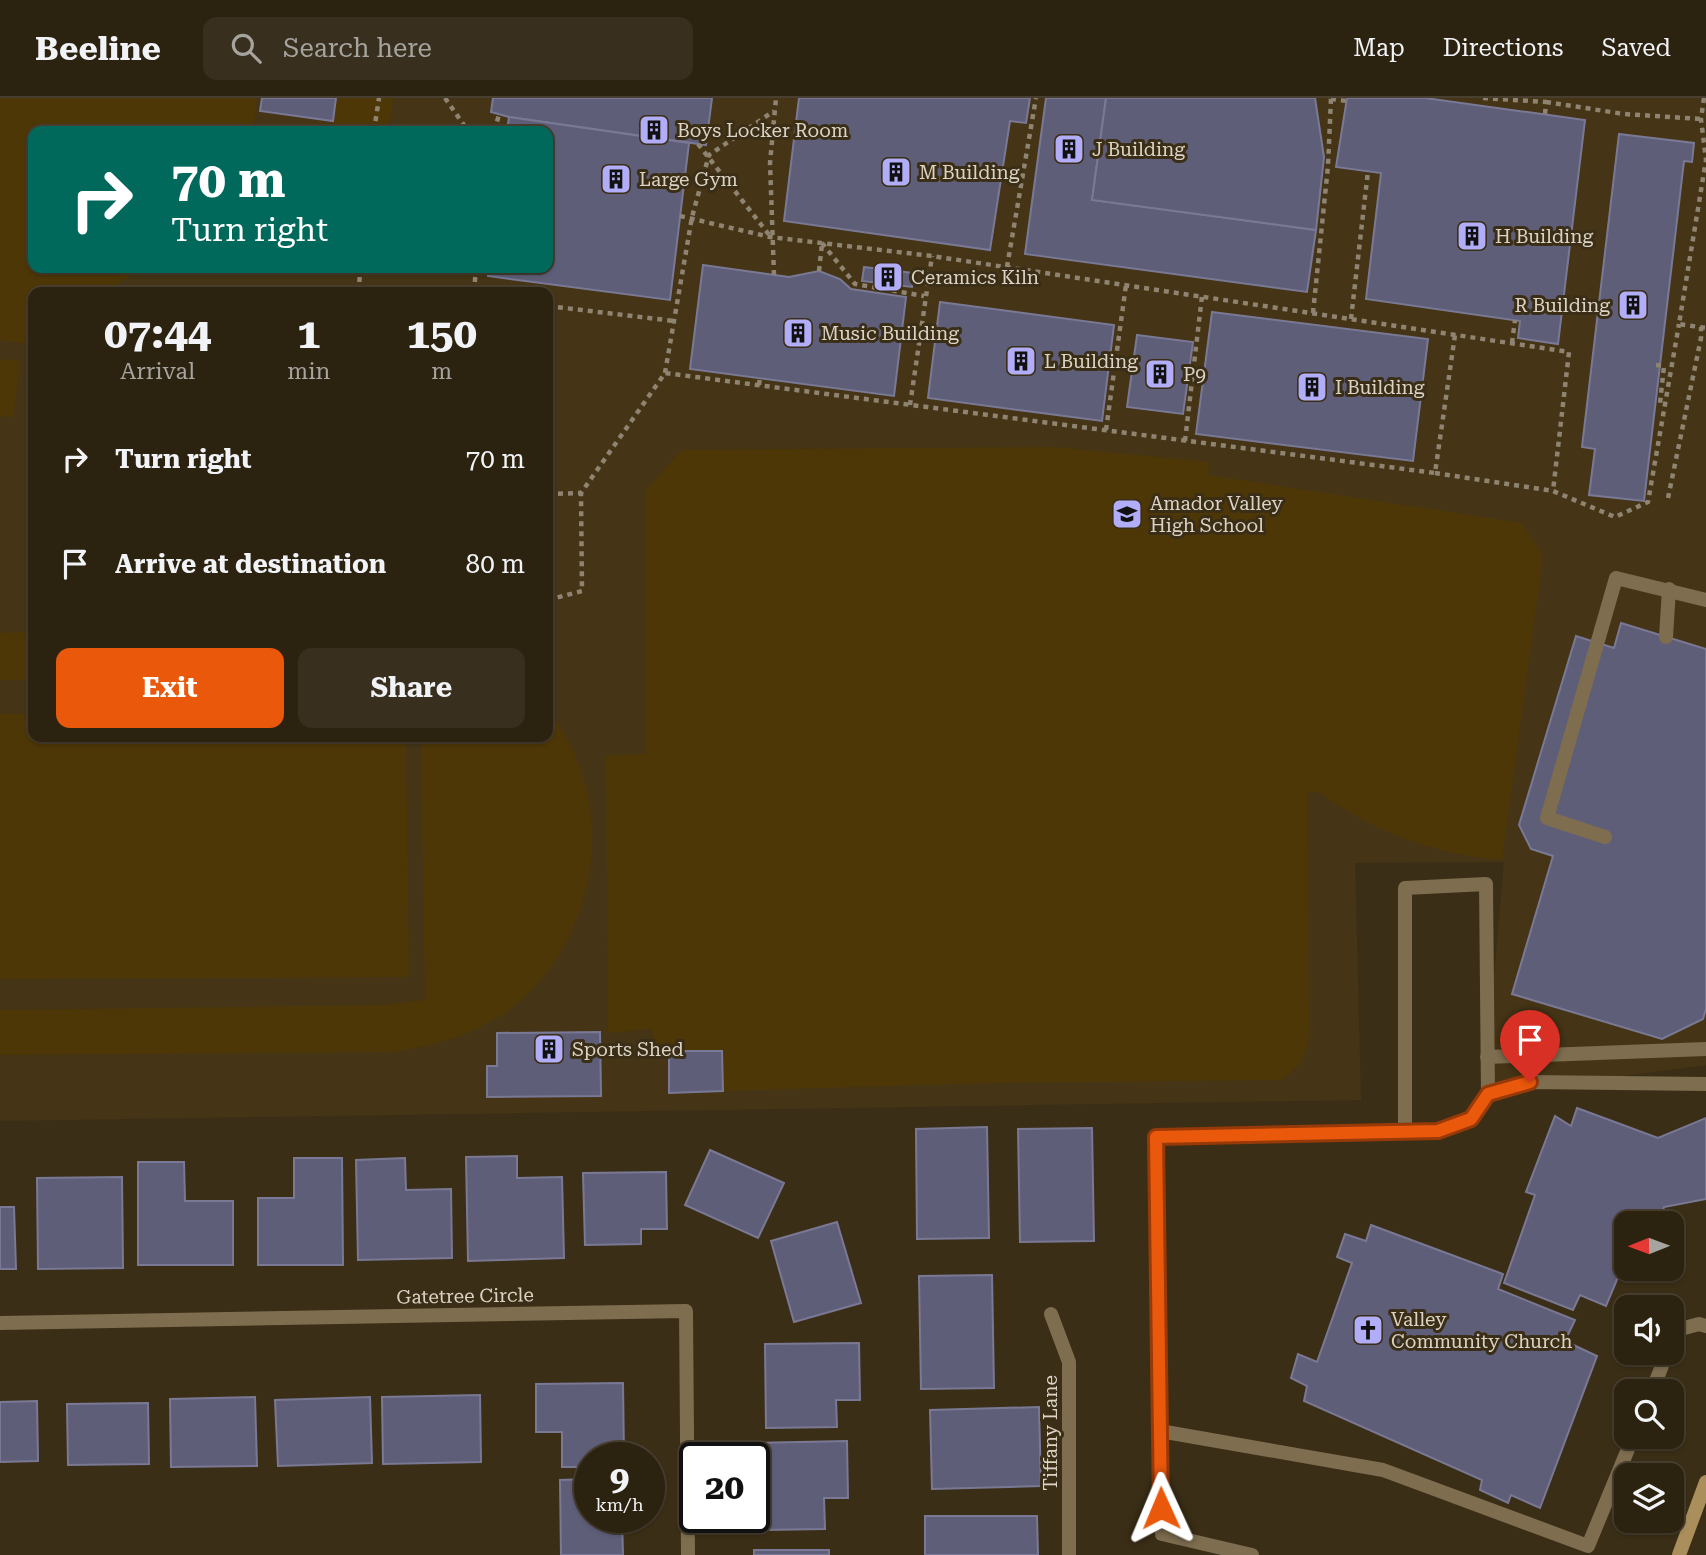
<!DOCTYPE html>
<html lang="en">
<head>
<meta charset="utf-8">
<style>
  body { margin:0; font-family:"Roboto Serif",serif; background:#382f1e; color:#f1f3f6; height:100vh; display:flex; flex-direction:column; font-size:26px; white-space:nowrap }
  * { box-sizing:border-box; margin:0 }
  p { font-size:23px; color:#a6a49f }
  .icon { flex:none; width:38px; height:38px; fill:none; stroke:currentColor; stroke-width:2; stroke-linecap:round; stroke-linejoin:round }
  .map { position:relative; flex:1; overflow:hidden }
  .side { position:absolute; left:28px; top:189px; width:525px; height:455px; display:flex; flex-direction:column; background:#2c2210; border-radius:14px; box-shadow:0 2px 5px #0004,0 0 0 2px #483f30 }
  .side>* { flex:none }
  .hud { position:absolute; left:28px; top:28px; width:525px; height:147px; border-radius:14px; box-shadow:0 2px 5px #0004,0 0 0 2px #483f30; background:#00695c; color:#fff; overflow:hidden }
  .needle { width:46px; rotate:269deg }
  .controls { position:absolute; left:1614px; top:1113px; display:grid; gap:14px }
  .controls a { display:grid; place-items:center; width:70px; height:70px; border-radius:14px; background:#2c2210; box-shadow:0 2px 5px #0004,0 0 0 2px #483f30; font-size:35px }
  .speed { position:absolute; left:574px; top:1344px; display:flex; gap:14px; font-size:35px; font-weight:700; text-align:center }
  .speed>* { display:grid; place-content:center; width:91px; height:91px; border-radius:50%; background:#2c2210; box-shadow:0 2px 5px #0004,0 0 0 2px #483f30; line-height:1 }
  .speed small { font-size:18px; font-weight:400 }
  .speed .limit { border:4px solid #111; border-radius:10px; background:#fff; color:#111 }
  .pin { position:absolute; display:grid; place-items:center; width:60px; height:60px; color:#fff; margin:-72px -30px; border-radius:50% 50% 50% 0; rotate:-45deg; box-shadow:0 0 7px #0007 }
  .pin .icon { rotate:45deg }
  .me { position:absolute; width:77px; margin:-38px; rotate:359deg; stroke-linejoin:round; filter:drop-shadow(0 0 5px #0008) }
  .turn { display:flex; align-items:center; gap:24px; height:147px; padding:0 28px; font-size:32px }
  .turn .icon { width:91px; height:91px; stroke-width:2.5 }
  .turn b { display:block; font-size:49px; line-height:60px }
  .eta { display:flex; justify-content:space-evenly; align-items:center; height:119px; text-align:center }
  .eta b { font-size:42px; font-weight:700; line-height:49px }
  .action { display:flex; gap:14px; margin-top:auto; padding:14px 28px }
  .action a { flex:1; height:80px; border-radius:14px; background:#ea580c; color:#fff; font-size:28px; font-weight:700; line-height:80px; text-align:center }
  .action a+a { background:#382f1e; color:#f1f3f6 }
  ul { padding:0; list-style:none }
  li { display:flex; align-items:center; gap:21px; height:105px; padding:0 28px }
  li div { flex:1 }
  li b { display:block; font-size:26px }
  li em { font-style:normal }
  header { display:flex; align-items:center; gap:42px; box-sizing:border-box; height:98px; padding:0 35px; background:#2c2210; border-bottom:2px solid #483f30 }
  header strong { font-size:33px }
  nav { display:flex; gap:38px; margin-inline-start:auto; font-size:24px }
  .search { width:490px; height:63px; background:#382f1e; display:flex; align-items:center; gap:18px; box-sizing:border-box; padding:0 24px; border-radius:14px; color:#a6a49f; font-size:26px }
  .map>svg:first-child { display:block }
  .built { fill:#453516; fill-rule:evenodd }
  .green { fill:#4d3707 }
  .building { fill:#5f5e78; stroke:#7a7995; stroke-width:2 }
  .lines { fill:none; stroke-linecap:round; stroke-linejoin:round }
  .path { stroke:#8e8471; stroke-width:4.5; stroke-dasharray:5 5; stroke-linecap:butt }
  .lane { stroke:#7e6d4f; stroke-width:14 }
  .street { stroke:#7e6d4f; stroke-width:14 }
  .secondary { stroke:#aa8f5d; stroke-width:14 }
  .route-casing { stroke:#983908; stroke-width:18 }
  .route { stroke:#ea580c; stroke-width:12 }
  .labels { text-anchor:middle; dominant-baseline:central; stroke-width:6; stroke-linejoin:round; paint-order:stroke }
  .poi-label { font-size:19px; fill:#dbd3c5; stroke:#3b2e16; text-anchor:start }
  .street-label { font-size:19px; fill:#dbd3c5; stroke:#3b2e16 }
</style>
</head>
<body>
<header>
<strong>Beeline</strong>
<div class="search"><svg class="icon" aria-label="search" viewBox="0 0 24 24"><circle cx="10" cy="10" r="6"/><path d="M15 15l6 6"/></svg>Search here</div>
<nav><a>Map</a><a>Directions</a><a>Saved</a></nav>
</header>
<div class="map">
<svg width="1706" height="1457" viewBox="0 0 1706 1457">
  <rect width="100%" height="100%" fill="#3b2e16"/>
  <path class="built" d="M0 0H1706V967L1488 996 1487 959 1504 764 1355 765 1361 1002 0 1023ZM33 33H548V170H33ZM33 194H548V639H33Z"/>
  <g class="green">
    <path d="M0 0H257L253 33H33V170H140L108 194H33V247L0 242Z"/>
    <path d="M337 0H393L389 33H316L317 24 334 26Z"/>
    <path d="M0 261 20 263 13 319 0 318Z"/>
    <path d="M1055 349 1209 364 1208 377 1522 425 1543 458 1502 762C1432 756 1374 734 1317 693L1307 695 1309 936C1306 959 1300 969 1281 982L988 985 723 993 722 953 654 956 652 931 608 935 606 658 646 656V391L682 352Z"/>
    <path d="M33 534V582H0V535Z"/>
    <path d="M548 613C619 700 601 834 517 906 480 936 435 949 389 954L0 957V912L387 907 425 902 421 639H548Z"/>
    <path d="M0 616H33V639H406L409 879 0 881Z"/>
  </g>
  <g class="building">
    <path d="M262 0H336L333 23 260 13Z"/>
    <path d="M493 0H712L706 47 509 19 491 14Z"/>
    <path d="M799 0H1030L1026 25 1010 23 990 152 784 123Z"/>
    <path d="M1046 0H1106L1092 102 1316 132 1307 194 1025 156Z"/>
    <path d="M1106 0H1315L1324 59 1316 132 1092 102Z"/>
    <path d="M1347 0H1425L1585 22 1558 246 1518 240 1520 223 1366 201 1381 75 1336 69Z"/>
    <path d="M509 19 689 45 670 202 488 178 489 170H548V33H507Z"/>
    <path d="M1619 36 1694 45 1692 64 1684 63 1644 403 1589 397 1595 351 1582 349Z"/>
    <path d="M703 167 789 179 819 173 840 181 851 191 906 199 894 298 690 271Z"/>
    <path d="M864 169 914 175 912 189 862 183Z"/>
    <path d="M940 204 1114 227 1102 323 928 300Z"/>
    <path d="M1212 214 1428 241 1413 363 1196 336Z"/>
    <path d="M1137 237 1193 244 1183 316 1127 309Z"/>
    <path d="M1621 525 1706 551V911L1703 921 1662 941 1512 896 1553 758 1531 751 1519 727 1576 538 1614 550Z"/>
    <path d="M600 934 601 998 487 999V968H497V935Z"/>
    <path d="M669 953H722L723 993 669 995Z"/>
    <path d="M1577 1010 1658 1040 1706 1020V1101L1664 1109 1659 1125H1626V1160L1606 1208 1580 1197 1573 1212 1504 1185 1535 1097 1526 1094 1555 1018 1571 1028Z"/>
    <path d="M987 1029 989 1140 917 1141 916 1031Z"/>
    <path d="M1092 1030 1094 1143 1020 1144 1018 1031Z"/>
    <path d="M710 1052 784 1085 758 1140 685 1107Z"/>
    <path d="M517 1058V1080L562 1079 564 1160 468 1163 466 1059Z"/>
    <path d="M294 1060H342L343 1167H258V1100H294Z"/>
    <path d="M405 1060 406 1092 451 1091 452 1160 358 1162 356 1062Z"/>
    <path d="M138 1064H184L185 1103H233V1167H138Z"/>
    <path d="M666 1074 667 1131H641V1146L585 1147 583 1075Z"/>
    <path d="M122 1079 123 1170 38 1171 37 1080Z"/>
    <path d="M0 1109H14L16 1171H0Z"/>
    <path d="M837 1124 861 1205 794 1224 771 1143Z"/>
    <path d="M1371 1127 1503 1176 1498 1191 1575 1222 1565 1243 1597 1258 1540 1410 1511 1397 1508 1405 1480 1392 1482 1382 1304 1303 1307 1288 1291 1280 1298 1256 1317 1264 1352 1165 1337 1159 1345 1136 1366 1143Z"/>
    <path d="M992 1177 994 1290 921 1291 919 1178Z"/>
    <path d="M859 1245 860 1302H836L837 1329 766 1330 765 1246Z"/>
    <path d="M623 1285 624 1360H590V1369H562V1334H536V1286Z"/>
    <path d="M480 1297 481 1364 383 1366 382 1299Z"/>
    <path d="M255 1299 257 1368 171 1369 170 1301Z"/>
    <path d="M370 1299 372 1365 278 1368 275 1302Z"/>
    <path d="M37 1303 38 1363 0 1364V1304Z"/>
    <path d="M148 1305 149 1366 68 1367 67 1306Z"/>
    <path d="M1039 1309 1041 1388 932 1391 930 1312Z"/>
    <path d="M847 1343 848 1400H824L825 1431 755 1432 753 1345Z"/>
    <path d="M590 1381V1419H622L623 1457H561L560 1382Z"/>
    <path d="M925 1418H1037L1038 1457H925Z"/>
    <rect x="754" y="1452" width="75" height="5"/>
  </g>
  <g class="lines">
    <g class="path">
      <path d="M445 0 468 33"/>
      <path d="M1483 0 1546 4 1545 17"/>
      <path d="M1704 0 1701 21 1706 62 1679 226 1706 230"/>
      <path d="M1331 1 1347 3"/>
      <path d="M1546 4 1624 16 1701 21"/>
      <path d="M374 33 379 0"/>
      <path d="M494 33 499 17"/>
      <path d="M698 46 770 138"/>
      <path d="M680 118 770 139 932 158 1569 254 1553 393 1615 419 1648 404 1679 226"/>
      <path d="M822 145 855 186 924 198"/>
      <path d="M1007 169 1036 0"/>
      <path d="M819 173 822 146"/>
      <path d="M774 177 770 65 776 0"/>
      <path d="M359 194 360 170"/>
      <path d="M474 194 476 170"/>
      <path d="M548 208 674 223"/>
      <path d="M1313 215 1328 68 1331 0"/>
      <path d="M1351 221 1368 73"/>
      <path d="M1512 245 1515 222"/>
      <path d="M1656 267 1664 268 1660 305"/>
      <path d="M665 275 692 119 709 57 774 13"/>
      <path d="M759 287 760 279"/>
      <path d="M910 307 932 158"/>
      <path d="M1106 332 1126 187"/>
      <path d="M1185 343 1202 198"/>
      <path d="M1435 375 1553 393"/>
      <path d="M548 396 581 395 665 275 1435 375 1455 237"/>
      <path d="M1668 400 1701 240V229"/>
      <path d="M548 502 582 493 581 395"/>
    </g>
    <g class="lane">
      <path d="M1666 539 1669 491"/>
      <path d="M1605 739 1547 720 1616 480 1706 502"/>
      <path d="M1487 959 1706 951"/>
      <path d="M1405 1033V790L1486 786 1488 996"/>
      <path d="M1671 1245 1677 1232 1699 1226 1706 1228"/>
      <path d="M1652 1293 1667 1255"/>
      <path d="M1160 1333 1156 1039 1438 1033 1471 1021 1488 996 1530 984 1706 986"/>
      <path d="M1252 1457 1162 1436 1160 1333 1383 1372 1588 1448 1633 1339"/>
    </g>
    <g class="street">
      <path d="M1051 1216 1069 1264V1457"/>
      <path d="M0 1225 686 1213 688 1457"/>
    </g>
    <path class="secondary" d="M1679 1457 1706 1384"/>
  </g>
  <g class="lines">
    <g class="route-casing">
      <path id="route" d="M1161 1410 1156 1039 1438 1033 1471 1021 1488 996 1530 984"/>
    </g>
    <use href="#route" class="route"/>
  </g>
  <defs>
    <g id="building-square" transform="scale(1.575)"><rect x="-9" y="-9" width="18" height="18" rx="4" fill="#b2adf9" stroke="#3b2e16"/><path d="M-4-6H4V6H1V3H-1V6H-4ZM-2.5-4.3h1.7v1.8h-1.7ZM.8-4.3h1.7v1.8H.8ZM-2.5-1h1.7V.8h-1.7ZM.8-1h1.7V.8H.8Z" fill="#111"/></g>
    <g id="school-square" transform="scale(1.575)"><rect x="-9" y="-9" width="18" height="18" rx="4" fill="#b2adf9" stroke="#3b2e16"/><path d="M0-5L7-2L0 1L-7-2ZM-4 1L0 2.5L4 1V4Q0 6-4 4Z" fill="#111"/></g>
    <g id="church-square" transform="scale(1.575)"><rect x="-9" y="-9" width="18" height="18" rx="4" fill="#b2adf9" stroke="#3b2e16"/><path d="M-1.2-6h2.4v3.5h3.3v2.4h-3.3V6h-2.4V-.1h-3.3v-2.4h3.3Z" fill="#111"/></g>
  </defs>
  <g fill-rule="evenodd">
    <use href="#building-square" x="654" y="32"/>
    <use href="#building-square" x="1069" y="51"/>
    <use href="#building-square" x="896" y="74"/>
    <use href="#building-square" x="616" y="81"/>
    <use href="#building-square" x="1472" y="138"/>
    <use href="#building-square" x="888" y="179"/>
    <use href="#building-square" x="1633" y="207"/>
    <use href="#building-square" x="798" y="235"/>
    <use href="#building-square" x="1021" y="263"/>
    <use href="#building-square" x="1160" y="276"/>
    <use href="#building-square" x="1312" y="289"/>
    <use href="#school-square" x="1127" y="416"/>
    <use href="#building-square" x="549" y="951"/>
    <use href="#church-square" x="1368" y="1232"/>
  </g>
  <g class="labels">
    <g class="poi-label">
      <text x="677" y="32">Boys Locker Room</text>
      <text x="1092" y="51">J Building</text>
      <text x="919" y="74">M Building</text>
      <text x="639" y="81">Large Gym</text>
      <text x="1495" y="138">H Building</text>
      <text x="911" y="179">Ceramics Kiln</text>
      <text x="1610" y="207" text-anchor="end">R Building</text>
      <text x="821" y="235">Music Building</text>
      <text x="1044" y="263">L Building</text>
      <text x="1183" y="276">P9</text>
      <text x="1335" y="289">I Building</text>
      <text x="1150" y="405">Amador Valley<tspan x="1150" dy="22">High School</tspan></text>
      <text x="572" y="951">Sports Shed</text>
      <text x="1391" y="1221">Valley<tspan x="1391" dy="22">Community Church</tspan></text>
    </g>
    <g class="street-label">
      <text transform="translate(465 1198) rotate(-1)">Gatetree Circle</text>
      <text transform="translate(1050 1335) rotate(-90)">Tiffany Lane</text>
    </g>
  </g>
</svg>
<div class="controls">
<a><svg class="needle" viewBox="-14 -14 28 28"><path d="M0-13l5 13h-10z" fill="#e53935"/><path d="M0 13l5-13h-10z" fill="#a6a49f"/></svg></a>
<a><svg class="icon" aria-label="sound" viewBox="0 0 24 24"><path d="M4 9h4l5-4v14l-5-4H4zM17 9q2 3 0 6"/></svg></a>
<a><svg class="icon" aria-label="search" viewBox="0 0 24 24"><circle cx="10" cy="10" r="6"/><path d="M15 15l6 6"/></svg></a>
<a><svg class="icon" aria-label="layers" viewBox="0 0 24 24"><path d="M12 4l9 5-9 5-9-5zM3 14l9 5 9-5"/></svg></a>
</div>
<div class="speed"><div>9<small>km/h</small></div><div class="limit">20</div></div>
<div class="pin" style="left:1530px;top:984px;background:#d93025"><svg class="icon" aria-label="arrive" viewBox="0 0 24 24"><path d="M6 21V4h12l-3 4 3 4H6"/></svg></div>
<svg class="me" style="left:1161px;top:1410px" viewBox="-20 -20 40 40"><path d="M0-17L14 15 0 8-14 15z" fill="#ea580c" stroke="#fff" stroke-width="4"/></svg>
<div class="hud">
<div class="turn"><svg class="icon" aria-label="right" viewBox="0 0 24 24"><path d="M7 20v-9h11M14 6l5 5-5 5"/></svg><div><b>70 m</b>Turn right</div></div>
</div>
<section class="side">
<div class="eta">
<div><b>07:44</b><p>Arrival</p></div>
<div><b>1</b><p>min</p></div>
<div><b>150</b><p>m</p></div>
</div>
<ul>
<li><svg class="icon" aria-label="right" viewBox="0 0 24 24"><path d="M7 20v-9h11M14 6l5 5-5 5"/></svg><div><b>Turn right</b></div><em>70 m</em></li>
<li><svg class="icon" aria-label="arrive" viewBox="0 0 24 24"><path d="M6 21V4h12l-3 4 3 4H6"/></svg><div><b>Arrive at destination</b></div><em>80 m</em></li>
</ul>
<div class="action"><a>Exit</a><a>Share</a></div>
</section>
</div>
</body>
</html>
